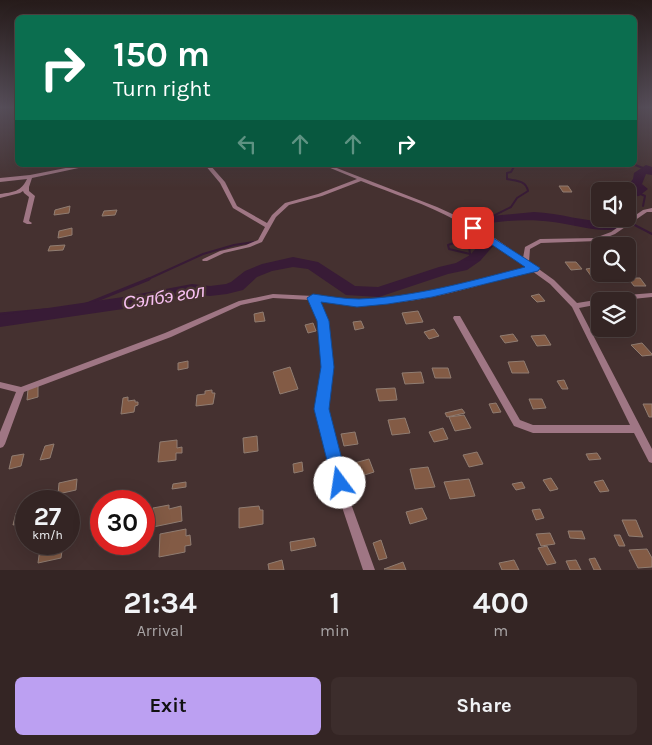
<!DOCTYPE html>
<html lang="en">
<head>
<meta charset="utf-8">
<style>
  body { margin:0; font-family:Karla,sans-serif; background:#3c2d2c; color:#f1f3f6; height:100vh; display:flex; flex-direction:column; font-size:19px; white-space:nowrap }
  * { box-sizing:border-box; margin:0 }
  p { font-size:16px; color:#a9a5a6 }
  .icon { flex:none; width:28px; height:28px; fill:none; stroke:currentColor; stroke-width:2; stroke-linecap:round; stroke-linejoin:round }
  .map { position:relative; height:570px; overflow:hidden }
  .sheet { display:flex; flex-direction:column; background:#342524; flex:1 }
  .sheet>* { flex:none }
  .top-card { position:absolute; left:15px; top:15px; width:622px; height:152px; border-radius:8px; box-shadow:0 5px 20px #0002,0 0 0 1px #4e4241; background:#0b6e4f; color:#fff; overflow:hidden }
  .buttons { position:absolute; left:591px; top:182px; display:grid; gap:10px }
  .buttons a { display:grid; place-items:center; width:45px; height:45px; border-radius:8px; background:#342524; box-shadow:0 5px 20px #0002,0 0 0 1px #4e4241; font-size:25px }
  .speed { position:absolute; left:15px; top:490px; display:flex; gap:10px; font-size:25px; font-weight:700; text-align:center }
  .speed>* { display:grid; place-content:center; width:65px; height:65px; border-radius:50%; background:#342524; box-shadow:0 5px 20px #0002,0 0 0 1px #4e4241; line-height:1 }
  .speed small { font-size:12px; font-weight:400 }
  .speed .limit { border:8px solid #d22; background:#fff; color:#111 }
  .pin { position:absolute; display:grid; place-items:center; width:42px; height:42px; color:#fff; margin:-21px; border-radius:10px; box-shadow:0 2px 8px #0006 }
  .me { position:absolute; width:55px; margin:-28px; rotate:346deg; stroke-linejoin:round; filter:drop-shadow(0 0 4px #0008) }
  .turn { display:flex; align-items:center; gap:18px; height:105px; padding:0 15px; font-size:22px }
  .turn .icon { width:65px; height:65px; stroke-width:2.5 }
  .turn b { display:block; font-size:35px; line-height:42px }
  .lanes { display:flex; align-items:center; height:48px; padding:0 15px; background:#0003; justify-content:center; gap:25px; direction:ltr }
  .lanes .off { opacity:.35 }
  .eta { display:flex; justify-content:space-evenly; align-items:center; height:85px; text-align:center }
  .eta b { font-size:30px; font-weight:700; line-height:35px }
  .action { display:flex; gap:10px; margin-top:auto; padding:10px 15px }
  .action a { flex:1; height:58px; border-radius:8px; background:#bca0f2; color:#111; font-size:20px; font-weight:700; line-height:58px; text-align:center }
  .action a+a { background:#3c2d2c; color:#f1f3f6 }
  .map>svg:first-child { display:block }
  .lines { fill:none; stroke-linecap:round; stroke-linejoin:round }
  .stream-far1 { stroke:#381b36; stroke-width:2 }
  .stream { stroke:#381b36; stroke-width:3 }
  .river { fill:#381b36; fill-rule:evenodd }
  .building { fill:#835b45; stroke:#907d72 }
  .street { fill:#9f7684; fill-rule:evenodd }
  .route { fill:#1a73e8; stroke:#114b97 }
  .labels { text-anchor:middle; dominant-baseline:central; stroke-width:5; stroke-linejoin:round; paint-order:stroke }
  .water-label { font-size:18px; font-style:italic; fill:#f8c0f2; stroke:#453130 }
</style>
</head>
<body>
<div class="map">
<svg width="652" height="570" viewBox="0 0 652 570">
  <rect width="100%" height="100%" fill="#453130"/>
  <g class="lines">
    <g class="stream-far1">
      <path d="M635 165 646 169"/>
      <path d="M636 192 645 196 643 206"/>
      <path d="M623 219 652 234"/>
      <path d="M485 220 511 207 517 198 528 191C526 180 516 181 507 179V173L511 172 515 165"/>
      <path d="M470 237 448 245 449 249 470 254"/>
      <path d="M471 261 468 239 473 235"/>
      <path d="M146 280 203 254 234 245 254 242"/>
    </g>
    <path class="stream" d="M0 314 43 310H72L149 279"/>
    <g class="river">
      <path d="M646 165 652 167V175L646 174 642 184 648 189 639 196 628 197V191H623L633 188 629 184 633 179 634 173Z"/>
      <path d="M534 212C560 213 585 222 611 222L612 219H626L623 228C599 234 577 225 553 222 532 219 511 220 490 223L482 235 494 245 480 261 467 270 448 274 379 297 346 295 308 269 293 267 272 271 257 277 243 290 227 294 210 296 192 294 123 309 0 327V315L123 297 192 284 210 286 226 284 231 282 245 271 262 264 293 257 318 262 355 286 378 287 439 267 456 263 470 255 478 246 466 235 480 217Z"/>
    </g>
  </g>
  <g class="building">
    <path d="M559 186H568L572 192H563Z"/>
    <path d="M70 206 69 213 54 215 55 210Z"/>
    <path d="M117 210 115 215 102 216 104 211Z"/>
    <path d="M72 228V235L58 238 59 231Z"/>
    <path d="M65 245 63 250 48 251 50 246Z"/>
    <path d="M565 262H576L582 269 571 270Z"/>
    <path d="M592 268 594 270H600V274H607L609 276H604L607 280H594L586 269Z"/>
    <path d="M628 278H640L646 286H634Z"/>
    <path d="M539 294 545 301 537 302 531 296Z"/>
    <path d="M418 311 423 322 406 324 402 313Z"/>
    <path d="M263 312 265 321 255 322 254 314Z"/>
    <path d="M361 321 364 328 355 330 353 322Z"/>
    <path d="M313 323 316 331 308 333 305 325Z"/>
    <path d="M434 329 439 336 429 339 424 332Z"/>
    <path d="M513 334 518 341 505 343 500 336Z"/>
    <path d="M545 335 551 345 537 346 531 336Z"/>
    <path d="M642 343 652 354V355L642 356 631 345Z"/>
    <path d="M188 361V368L178 370V363Z"/>
    <path d="M524 361 529 373H512L508 362Z"/>
    <path d="M290 367 298 389 280 394 273 372Z"/>
    <path d="M432 368H448L451 378H435Z"/>
    <path d="M421 372 424 383 405 384 402 373Z"/>
    <path d="M564 380 568 389H562L557 381Z"/>
    <path d="M38 386V397L27 400 28 389Z"/>
    <path d="M395 388 397 400 379 401 376 389Z"/>
    <path d="M212 390V393H215L213 404 196 406 197 395 205 394V391Z"/>
    <path d="M128 397V401L135 400V402H138V405L135 406 134 412 121 414 123 398Z"/>
    <path d="M529 399H542L546 408 533 409Z"/>
    <path d="M496 403 501 412 493 413 489 404Z"/>
    <path d="M643 404H652V417H649Z"/>
    <path d="M462 409 465 413 447 417 445 413Z"/>
    <path d="M464 415 471 428 455 431 449 417Z"/>
    <path d="M405 418 410 433 392 435 388 420Z"/>
    <path d="M443 428 448 439 434 442 429 432Z"/>
    <path d="M355 432 358 444 344 446 341 434Z"/>
    <path d="M257 436 258 451 244 453 243 438Z"/>
    <path d="M177 440V448L182 447V453H176V460L158 462 160 442Z"/>
    <path d="M54 444 50 458 40 460 45 446Z"/>
    <path d="M477 452 483 464 469 467 463 455Z"/>
    <path d="M597 453 601 459 589 460 586 454Z"/>
    <path d="M24 454 21 466 9 469 12 456Z"/>
    <path d="M369 459 374 472 352 479 347 465Z"/>
    <path d="M302 462 303 471 294 473 293 464Z"/>
    <path d="M428 467 435 487 415 489 410 469Z"/>
    <path d="M551 478 558 489 550 491 543 480Z"/>
    <path d="M77 479 76 490 58 494 59 483Z"/>
    <path d="M469 479 475 496 450 499 444 482Z"/>
    <path d="M603 480 609 491 600 492 594 482Z"/>
    <path d="M186 482V487L172 489 173 484Z"/>
    <path d="M522 482 525 488 516 490 512 484Z"/>
    <path d="M169 505V509L181 506 182 521 153 527V508Z"/>
    <path d="M259 506 260 510H263V524L239 528V508Z"/>
    <path d="M422 508 427 519 410 524 406 512Z"/>
    <path d="M540 509 544 518 536 520 532 510Z"/>
    <path d="M26 510V522L13 525 16 513Z"/>
    <path d="M622 520H636L643 537 629 536Z"/>
    <path d="M186 529V536L190 535 191 545 185 546V552L159 557 160 534Z"/>
    <path d="M568 531H582L585 539 570 538Z"/>
    <path d="M550 533 555 544 541 546 536 534Z"/>
    <path d="M614 535H620L625 546H619Z"/>
    <path d="M314 538 316 546 291 551 290 542Z"/>
    <path d="M381 540 387 558 379 560 373 543Z"/>
    <path d="M57 544H63L61 558 38 563 40 548Z"/>
    <path d="M547 546 556 563 547 565 538 548Z"/>
    <path d="M647 549 652 558V567L638 568 629 550Z"/>
    <path d="M595 558 601 570H594L589 559Z"/>
    <path d="M282 560 284 570H269L268 564Z"/>
    <path d="M514 560 519 570H502L499 563Z"/>
    <path d="M576 560 581 570H570L566 561Z"/>
    <path d="M403 562 406 570 384 569Z"/>
  </g>
  <g class="lines">
    <g class="street">
      <path d="M81 165H90L88 166 32 178 29 187V191L35 196 29 221 32 223 31 224H27L23 222 29 197 24 193 23 191 20 193 0 198V194C13 192 21 192 27 179L0 182V178L30 175Z"/>
      <path d="M205 165H210L225 182 237 206 267 223 272 215 285 203 318 194 357 179 323 165H329L437 207 461 218 496 239 523 258 525 247 540 239 595 238 611 232 643 210 652 208V212H647L615 234 598 241 541 243 530 249 529 262 554 280 577 303 627 295 652 293V297L614 301H600V304L579 308 652 449V463L649 462 634 433H533L514 426 453 318 454 316H460L520 420 533 425H630L572 307 550 284 532 271C478 285 423 304 367 304 351 305 334 303 318 301L327 321 332 367 325 409 350 501 375 570H363L340 501 317 409 324 367 319 321 310 300 273 298 241 305 171 337 24 392 5 444 3 447 0 448V432L16 392 0 388V382L21 387 165 333 239 301 273 294 313 296 341 299 369 300 397 298 452 287 528 268C505 251 482 234 457 221 427 204 393 194 361 181L322 196 289 205 276 217 262 242 250 247 224 253 207 261H203L202 260 203 259 220 251 246 245 258 240 265 227 233 208 220 183Z"/>
    </g>
  </g>
  <linearGradient id="sky" x2="0" y2="1"><stop stop-color="#261b1a"/><stop offset="0.57" stop-color="#564e59"/><stop offset="1" stop-color="#564e59" stop-opacity="0"/></linearGradient>
  <rect width="652" height="188" fill="url(#sky)"/>
  <path class="route" d="M473 225 540 268 538 271 432 297 388 304 357 307 321 302 329 321 334 367 329 409 348 483 346 488 340 491 334 488 314 409 321 367 317 321 307 298 313 294C328 296 344 299 359 299 415 297 471 281 525 267L470 230 468 228Z"/>
  <g class="labels">
    <g class="water-label">
      <text transform="translate(164 297) rotate(-9)">Сэлбэ гол</text>
    </g>
  </g>
</svg>
<div class="buttons">
<a><svg class="icon" aria-label="sound" viewBox="0 0 24 24"><path d="M4 9h4l5-4v14l-5-4H4zM17 9q2 3 0 6"/></svg></a>
<a><svg class="icon" aria-label="search" viewBox="0 0 24 24"><circle cx="10" cy="10" r="6"/><path d="M15 15l6 6"/></svg></a>
<a><svg class="icon" aria-label="layers" viewBox="0 0 24 24"><path d="M12 4l9 5-9 5-9-5zM3 14l9 5 9-5"/></svg></a>
</div>
<div class="speed"><div>27<small>km/h</small></div><div class="limit">30</div></div>
<div class="pin" style="left:473px;top:228px;background:#d93025"><svg class="icon" aria-label="arrive" viewBox="0 0 24 24"><path d="M6 21V4h12l-3 4 3 4H6"/></svg></div>
<svg class="me" style="left:340px;top:483px" viewBox="-20 -20 40 40"><circle r="19" fill="#fff"/><path d="M0-13L10 11 0 6-10 11z" fill="#1a73e8"/></svg>
<div class="top-card">
<div class="turn"><svg class="icon" aria-label="right" viewBox="0 0 24 24"><path d="M7 20v-9h11M14 6l5 5-5 5"/></svg><div><b>150 m</b>Turn right</div></div>
<div class="lanes"><svg class="icon off" aria-label="left" viewBox="0 0 24 24"><path d="M17 20v-9H6M10 6l-5 5 5 5"/></svg><svg class="icon off" aria-label="ahead" viewBox="0 0 24 24"><path d="M12 20V5M6 11l6-6 6 6"/></svg><svg class="icon off" aria-label="ahead" viewBox="0 0 24 24"><path d="M12 20V5M6 11l6-6 6 6"/></svg><svg class="icon" aria-label="right" viewBox="0 0 24 24"><path d="M7 20v-9h11M14 6l5 5-5 5"/></svg></div>
</div>
</div>
<section class="sheet">
<div class="eta">
<div><b>21:34</b><p>Arrival</p></div>
<div><b>1</b><p>min</p></div>
<div><b>400</b><p>m</p></div>
</div>
<div class="action"><a>Exit</a><a>Share</a></div>
</section>
</body>
</html>
